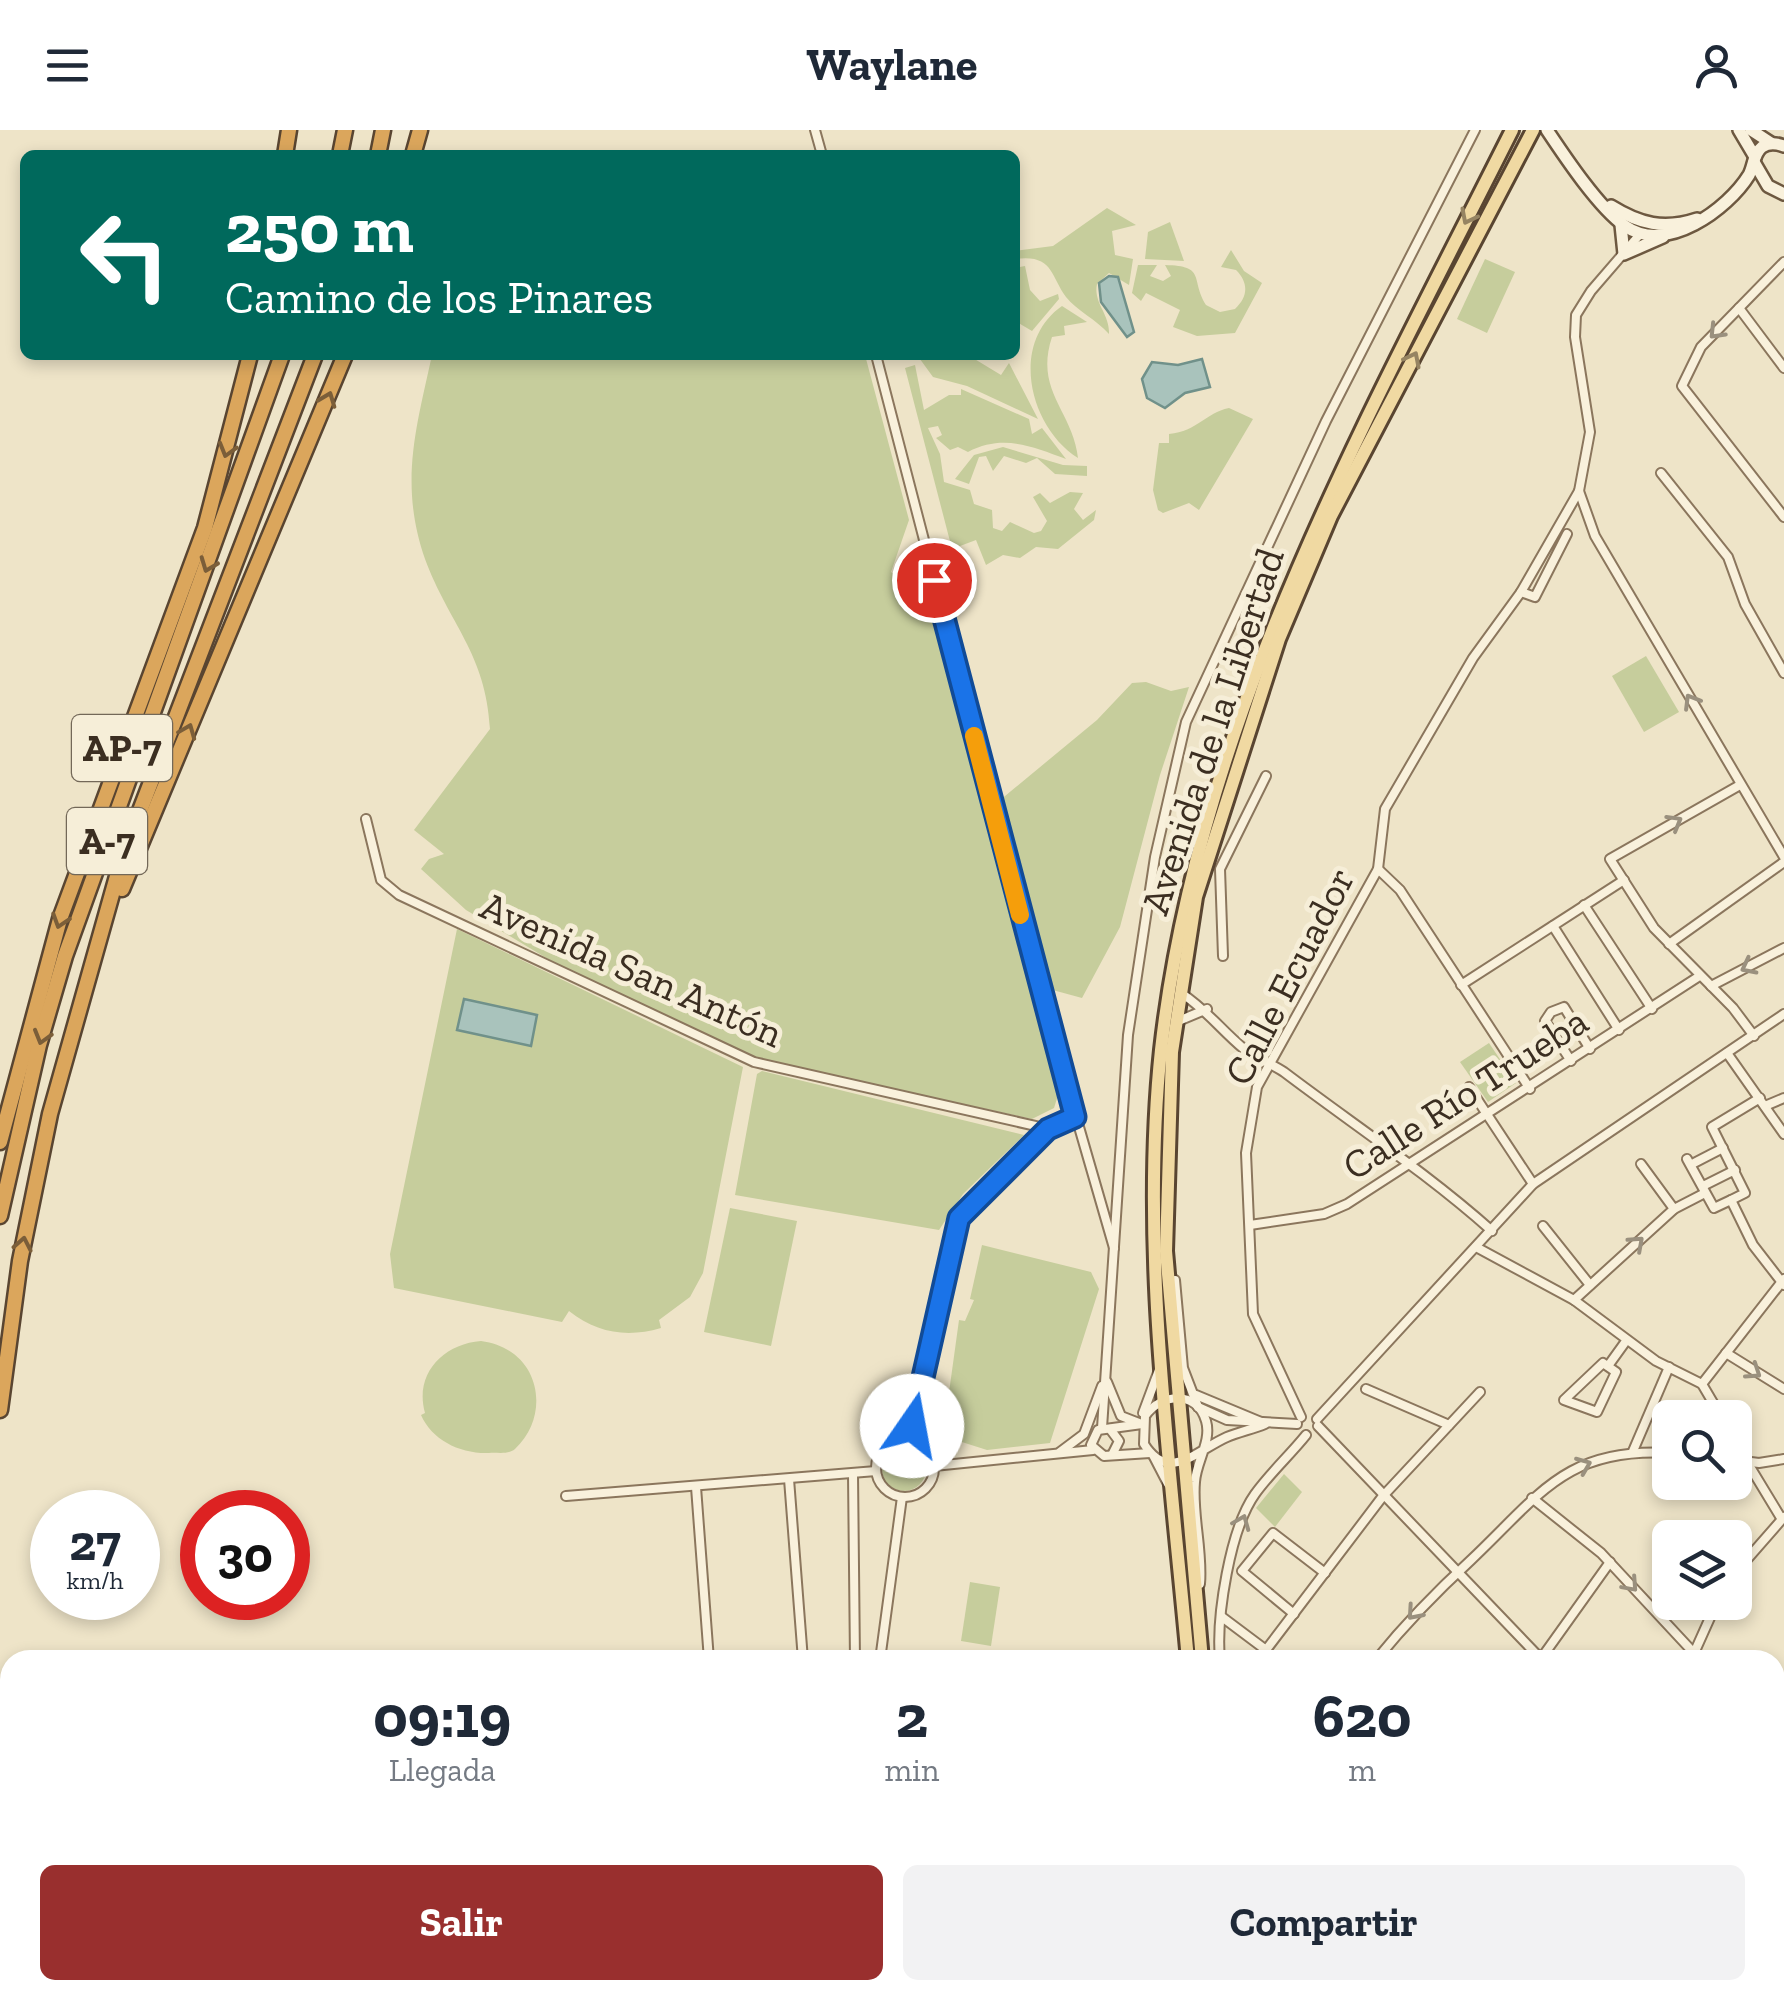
<!DOCTYPE html>
<html lang="es">
<head>
<meta charset="utf-8">
<style>
  body { margin:0; font-family:"Zilla Slab",serif; background:#f2f2f3; color:#1f2937; height:100vh; display:flex; flex-direction:column; font-size:38px; white-space:nowrap }
  * { box-sizing:border-box; margin:0 }
  p { font-size:32px; color:#747a83 }
  .icon { flex:none; width:55px; height:55px; fill:none; stroke:currentColor; stroke-width:2; stroke-linecap:round; stroke-linejoin:round }
  .map { position:relative; flex:1; overflow:hidden }
  .details { position:absolute; left:0px; top:1520px; width:1785px; height:350px; display:flex; flex-direction:column; background:#fff; border-radius:30px 30px 0 0; box-shadow:0 5px 15px #0003 }
  .details>* { flex:none }
  .banner { position:absolute; left:20px; top:20px; width:1000px; height:210px; border-radius:15px; box-shadow:0 5px 15px #0003; background:#00695c; color:#fff; overflow:hidden }
  .tools { position:absolute; left:1652px; top:1270px; display:grid; gap:20px }
  .tools a { display:grid; place-items:center; width:100px; height:100px; border-radius:15px; background:#fff; box-shadow:0 5px 15px #0003; font-size:50px }
  .speed { position:absolute; left:30px; top:1360px; display:flex; gap:20px; font-size:50px; font-weight:700; text-align:center }
  .speed>* { display:grid; place-content:center; width:130px; height:130px; border-radius:50%; background:#fff; box-shadow:0 5px 15px #0003; line-height:1 }
  .speed small { font-size:25px; font-weight:400 }
  .speed .limit { border:15px solid #d22; background:#fff; color:#111 }
  .pin { position:absolute; display:grid; place-items:center; width:85px; height:85px; color:#fff; margin:-42px; border:5px solid #fff; border-radius:50%; box-shadow:0 2px 10px #0007 }
  .me { position:absolute; width:110px; margin:-55px; rotate:12deg; stroke-linejoin:round; filter:drop-shadow(0 0 8px #0008) }
  .turn { display:flex; align-items:center; gap:35px; height:210px; padding:0 40px; font-size:45px }
  .turn .icon { width:130px; height:130px; stroke-width:2.5 }
  .turn b { display:block; font-size:70px; line-height:85px }
  .eta { display:flex; justify-content:space-evenly; align-items:center; height:170px; text-align:center }
  .eta b { font-size:60px; font-weight:700; line-height:70px }
  .primary-button { display:flex; gap:20px; margin-top:auto; padding:20px 40px }
  .primary-button a { flex:1; height:115px; border-radius:15px; background:#992f2e; color:#fff; font-size:40px; font-weight:700; line-height:115px; text-align:center }
  .primary-button a+a { background:#f2f2f3; color:#1f2937 }
  header { display:flex; justify-content:space-between; align-items:center; height:130px; padding:0 40px; background:#fff; font-size:45px; font-weight:700 }
  .map>svg:first-child { display:block }
  .green { fill:#c6cd9c }
  .water { fill:#a9c3bc; stroke:#70918a; stroke-width:2.5 }
  .lines { fill:none; stroke-linecap:round; stroke-linejoin:round }
  .minor-casing { stroke:#8b765d; stroke-width:12 }
  .secondary-casing { stroke:#6d5840; stroke-width:16 }
  .primary-casing { stroke:#594531; stroke-width:18 }
  .motorway-casing { stroke:#594531; stroke-width:19 }
  .minor { stroke:#f9f1dc; stroke-width:8 }
  .secondary { stroke:#f9f1dc; stroke-width:11 }
  .primary { stroke:#f0d9a2; stroke-width:12 }
  .motorway { stroke:#dba65c; stroke-width:14 }
  .oneway { stroke:#968462 }
  .oneway2 { stroke:#9a907e }
  .oneway3 { stroke:#7b5e39 }
  .route-casing { stroke:#114b97; stroke-width:25 }
  .route { stroke:#1a73e8; stroke-width:18 }
  .slow { stroke:#f59e0b; stroke-width:18 }
  .labels { text-anchor:middle; dominant-baseline:central; stroke-width:10; stroke-linejoin:round; paint-order:stroke }
  .shield { fill:#f6eed8; stroke:#736858; stroke-width:2.5 }
  .shield-label { font-size:38px; font-weight:bold; fill:#3b2e21 }
  .street-label { font-size:40px; fill:#3b2e21; stroke:#f6eed8 }
</style>
</head>
<body>
<header><svg class="icon" aria-label="menu" viewBox="0 0 24 24"><path d="M4 6h16M4 12h16M4 18h16"/></svg>Waylane<svg class="icon" aria-label="person" viewBox="0 0 24 24"><circle cx="12" cy="8" r="4"/><path d="M4 21q1-7 8-7t8 7"/></svg></header>
<div class="map">
<svg width="1784" height="1870" viewBox="0 0 1784 1870">
  <rect width="100%" height="100%" fill="#eee4c8"/>
  <g class="green">
    <path d="M1107 78 1136 95 1112 101 1115 125 1133 129 1129 155 1109 143 1097 154C1093 173 1110 184 1109 204 1097 190 1076 180 1066 167 1050 145 1053 124 1015 129V121L1053 116Z"/>
    <path d="M1170 92 1184 131 1145 129 1148 102Z"/>
    <path d="M1231 120 1244 141 1262 153 1235 203 1197 206 1173 197 1180 180 1146 163 1141 171 1132 163 1138 135H1157L1150 146 1163 151 1171 146 1165 135C1207 136 1190 149 1206 175L1220 182 1235 179C1248 167 1249 153 1236 140L1221 137Z"/>
    <path d="M1485 129 1515 142 1487 203 1457 189Z"/>
    <path d="M1025 136 1030 160 1040 171 1058 164 1059 169 1032 201 1015 191V138Z"/>
    <path d="M1062 176 1087 192 1064 196 1065 205 1052 207C1034 261 1073 281 1078 328 1029 297 1009 213 1062 176Z"/>
    <path d="M432 225H865L909 390 891 442 931 468 1059 962 1054 978 1032 989 758 929 553 832 466 780 421 739 429 729 444 724 414 700 490 599C486 523 449 494 425 429 399 354 416 299 432 225Z"/>
    <path d="M917 225H968L1001 245 1009 233 1038 289 967 256 933 247Z"/>
    <path d="M915 235 924 280 949 265H961V259L1029 289 1032 304 1042 298 1066 329C1031 316 1003 304 968 322L958 317 950 320 936 308 942 305 938 296 928 298 940 324 944 352 970 360 974 374 992 380 993 398 1002 401 1010 392 1034 403 1041 401 1047 391 1033 367 1040 363 1050 373 1070 362 1083 363 1074 379 1083 390 1096 380 1094 390 1058 419 1036 417 1020 428 1003 425 986 435 976 410 952 419 905 238Z"/>
    <path d="M1229 278 1253 289 1199 380 1189 373 1163 383 1158 380 1153 360 1159 313H1169V304C1198 301 1205 283 1229 278Z"/>
    <path d="M1003 317 1063 335 1087 336V346L1055 344 1037 328 1026 333 1004 326 993 341 986 326 979 327 969 354 955 349 974 325Z"/>
    <path d="M1646 526 1679 582 1644 602 1612 546Z"/>
    <path d="M1146 552 1171 561 1189 557 1160 645 1120 797 1082 868 1049 859 999 671 1097 590 1132 553Z"/>
    <path d="M457 799 743 937 703 1143 690 1167 659 1190 661 1198C627 1208 597 1203 569 1181L562 1192 394 1158 390 1124Z"/>
    <path d="M1489 913 1516 953 1488 972 1460 932Z"/>
    <path d="M762 941 1024 1005 963 1064 939 1100 735 1065 757 944Z"/>
    <path d="M730 1078 797 1091 771 1216 704 1202Z"/>
    <path d="M982 1115 1091 1142 1099 1159 1050 1313 987 1320 943 1306 959 1190 965 1191 974 1170 970 1169Z"/>
    <path d="M481 1211C541 1219 552 1285 515 1319 508 1325 497 1322 489 1323 460 1324 432 1310 421 1285L425 1283C414 1244 443 1214 481 1211Z"/>
    <circle cx="904" cy="1339" r="22"/>
    <path d="M1284 1344 1302 1362 1275 1397 1256 1378Z"/>
    <path d="M970 1452 1000 1457 991 1516 961 1511Z"/>
    <path d="M367 1860H722L719 1865 682 1870H370Z"/>
    <path d="M802 1860H896L926 1870H805Z"/>
  </g>
  <g class="water">
    <path d="M1109 146 1118 147 1134 202 1127 207 1101 172 1099 153Z"/>
    <path d="M1202 229 1210 257 1185 263 1165 278 1147 268 1142 249 1152 232 1178 235Z"/>
    <path d="M464 869 537 885 531 916 457 900Z"/>
  </g>
  <g class="lines">
    <g class="minor-casing">
      <g id="minor">
        <path d="M815 0 822 25"/>
        <path d="M1641 103 1591 161 1576 185 1575 207 1590 302 1579 361 1595 406 1784 727"/>
        <path d="M1784 132 1701 217 1682 256 1784 387"/>
        <path d="M1739 178 1784 238"/>
        <path d="M876 225 1053 907 1114 1118"/>
        <path d="M1661 343 1728 427 1745 474 1784 543"/>
        <path d="M1567 404 1535 467 1521 462 1579 361"/>
        <path d="M1740 655 1610 729 1654 798 1733 878 1754 906"/>
        <path d="M366 689 381 750 399 765 754 932 1049 999"/>
        <path d="M1378 739 1400 760 1530 959"/>
        <path d="M1584 775 1652 879"/>
        <path d="M1553 796 1619 900"/>
        <path d="M1669 814 1784 732"/>
        <path d="M1223 826 1220 739 1266 646"/>
        <path d="M1461 855 1624 750"/>
        <path d="M1711 856 1784 818"/>
        <path d="M1181 863C1206 879 1221 900 1244 919 1255 928 1271 933 1284 942 1354 995 1427 1043 1492 1101"/>
        <path d="M1176 892 1207 879"/>
        <path d="M1727 923 1784 1004"/>
        <path d="M1571 931 1545 891 1551 882 1564 877 1590 919"/>
        <path d="M1469 957 1533 1054"/>
        <path d="M1760 968 1712 997 1745 1063 1731 1070 1753 1115 1784 1155"/>
        <path d="M1765 976 1784 968"/>
        <path d="M1687 1029 1714 1078 1731 1070"/>
        <path d="M1694 1033 1723 1018"/>
        <path d="M1641 1034 1674 1079"/>
        <path d="M1705 1055 1735 1040"/>
        <path d="M1250 1095 1324 1084 1347 1074 1698 847"/>
        <path d="M1543 1096 1590 1155"/>
        <path d="M1476 1117 1574 1170 1656 1231 1702 1254 1722 1288"/>
        <path d="M1175 1150 1183 1238 1198 1277"/>
        <path d="M1574 1170 1674 1079 1705 1063"/>
        <path d="M1726 1223 1784 1259"/>
        <path d="M1603 1233 1616 1242 1597 1282 1564 1270Z"/>
        <path d="M1608 1236 1626 1211"/>
        <path d="M1107 1252 1121 1286 1139 1293"/>
        <path d="M1702 1254 1784 1149"/>
        <path d="M1366 1259 1449 1295"/>
        <path d="M1196 1265 1261 1292"/>
        <path d="M1198 1277 1227 1290 1297 1294"/>
        <path d="M1143 1283 1159 1240"/>
        <path d="M1301 1287 1253 1184 1246 1023 1257 957 1378 739 1385 679 1473 528 1521 462"/>
        <path d="M1317 1289 1533 1054 1784 884"/>
        <path d="M1142 1294 1098 1300 1091 1315 1104 1326 1150 1323"/>
        <path d="M1318 1296 1542 1530"/>
        <path d="M1102 1298 1128 905 1155 727 1186 592 1326 291 1475 0"/>
        <path d="M1110 1299 1119 1311 1113 1323"/>
        <circle cx="905" cy="1338" r="29"/>
        <path d="M909 1310 959 1088 1049 999 1075 987"/>
        <path d="M1735 1312 1781 1388"/>
        <path d="M1633 1321 1669 1237"/>
        <path d="M1060 1322 1084 1304 1102 1256"/>
        <path d="M1154 1327 1168 1354"/>
        <path d="M1735 1330 1759 1333 1784 1329"/>
        <path d="M934 1336 1093 1320"/>
        <path d="M853 1344 855 1530"/>
        <path d="M789 1349 803 1530"/>
        <path d="M696 1357 709 1530"/>
        <path d="M566 1366 876 1341"/>
        <path d="M1532 1368 1601 1423 1693 1522"/>
        <path d="M1735 1443 1784 1387"/>
        <path d="M1200 1454C1203 1420 1192 1385 1195 1352 1196 1332 1212 1311 1206 1291 1197 1260 1161 1263 1145 1286L1144 1314C1169 1354 1197 1320 1227 1307 1239 1302 1253 1299 1265 1294"/>
        <path d="M1294 1484 1242 1441 1273 1403 1325 1443"/>
        <path d="M1222 1487 1266 1520 1383 1366 1480 1262"/>
        <path d="M880 1530 902 1367"/>
        <path d="M1220 1530C1216 1487 1230 1399 1255 1364 1270 1343 1290 1325 1306 1305"/>
        <path d="M1376 1530C1406 1493 1436 1462 1471 1430 1539 1366 1565 1317 1670 1323"/>
        <path d="M1540 1530 1610 1432"/>
        <path d="M1691 1530 1717 1472"/>
        <path d="M1775 1590 1784 1596"/>
        <path d="M1775 1678 1784 1681"/>
        <path d="M1775 1733 1784 1737"/>
        <path d="M1775 1796 1784 1786"/>
        <path d="M787 1860 792 1870"/>
        <path d="M1241 1860V1870"/>
        <path d="M1340 1860 1349 1870"/>
        <path d="M1357 1860V1870"/>
        <path d="M1612 1860 1620 1870"/>
        <path d="M729 1870 735 1860"/>
        <path d="M1260 1870V1860"/>
        <path d="M1378 1870 1387 1860"/>
        <path d="M1516 1870 1520 1860"/>
        <path d="M1693 1870 1704 1860"/>
      </g>
    </g>
    <g class="secondary-casing">
      <g id="secondary">
        <path d="M1547 0C1565 27 1599 78 1625 96 1666 125 1728 79 1749 45 1754 36 1753 24 1762 17 1769 12 1776 13 1784 16"/>
        <path d="M1739 0 1755 27"/>
        <path d="M1751 0 1771 13"/>
        <path d="M1754 32 1768 56 1784 64"/>
        <path d="M1611 76C1640 94 1664 100 1697 89"/>
        <path d="M1621 95 1624 124 1663 107"/>
      </g>
    </g>
    <g class="primary-casing">
      <g id="primary">
        <path d="M1188 1530C1170 1331 1140 1119 1161 920 1198 588 1365 293 1512 0"/>
        <path d="M1202 1530 1166 1121 1172 922 1196 767 1279 509 1331 386 1533 0"/>
        <path d="M1211 1860V1870"/>
        <path d="M1225 1870V1860"/>
      </g>
    </g>
    <g class="motorway-casing">
      <g id="motorway">
        <path d="M285 25 289 0"/>
        <path d="M340 25 345 0"/>
        <path d="M378 25 383 0"/>
        <path d="M413 25 420 0"/>
        <path d="M122 759 345 225"/>
        <path d="M0 1012 60 789 205 398 250 225"/>
        <path d="M0 1086 39 915 65 826 282 225"/>
        <path d="M0 1280 20 1131 50 984 123 725 315 225"/>
      </g>
    </g>
    <use href="#minor" class="minor"/>
    <use href="#secondary" class="secondary"/>
    <use href="#primary" class="primary"/>
    <use href="#motorway" class="motorway"/>
  </g>
  <defs><path id="oneway-chevron" d="M-2-3.5L2.5 0L-2 3.5" fill="none" stroke-width="1.6" stroke-linecap="round" stroke-linejoin="round" transform="scale(2.5)"/></defs>
  <g class="oneway">
    <use href="#oneway-chevron" transform="translate(1468 87) rotate(117)"/>
    <use href="#oneway-chevron" transform="translate(1413 229) rotate(-63)"/>
  </g>
  <g class="oneway2">
    <use href="#oneway-chevron" transform="translate(1716 202) rotate(134)"/>
    <use href="#oneway-chevron" transform="translate(1691 571) rotate(-121)"/>
    <use href="#oneway-chevron" transform="translate(1675 692) rotate(-30)"/>
    <use href="#oneway-chevron" transform="translate(1748 837) rotate(153)"/>
    <use href="#oneway-chevron" transform="translate(1637 1113) rotate(-42)"/>
    <use href="#oneway-chevron" transform="translate(1754 1242) rotate(34)"/>
    <use href="#oneway-chevron" transform="translate(1584 1335) rotate(-22)"/>
    <use href="#oneway-chevron" transform="translate(1242 1392) rotate(-68)"/>
    <use href="#oneway-chevron" transform="translate(1631 1455) rotate(48)"/>
    <use href="#oneway-chevron" transform="translate(1414 1483) rotate(131)"/>
  </g>
  <g class="oneway3">
    <use href="#oneway-chevron" transform="translate(328 269) rotate(-69)"/>
    <use href="#oneway-chevron" transform="translate(227 320) rotate(106)"/>
    <use href="#oneway-chevron" transform="translate(208 435) rotate(111)"/>
    <use href="#oneway-chevron" transform="translate(188 601) rotate(-68)"/>
    <use href="#oneway-chevron" transform="translate(60 791) rotate(108)"/>
    <use href="#oneway-chevron" transform="translate(42 907) rotate(106)"/>
    <use href="#oneway-chevron" transform="translate(23 1114) rotate(-79)"/>
  </g>
  <g class="lines">
    <g class="route-casing">
      <path id="route" d="M912 1296 959 1088 1048 999 1075 987 934 450"/>
    </g>
    <use href="#route" class="route"/>
    <path class="slow" d="M974 606 1020 785"/>
  </g>
  <g class="labels">
    <g class="shield">
      <rect x="72" y="585" width="100" height="66" rx="8"/>
      <rect x="67" y="678" width="80" height="66" rx="8"/>
    </g>
    <g class="shield-label">
      <text x="122" y="618">AP-7</text>
      <text x="107" y="711">A-7</text>
    </g>
    <g class="street-label">
      <text transform="translate(1212 601) rotate(-72)">Avenida de la Libertad</text>
      <text transform="translate(632 839) rotate(24)">Avenida San Antón</text>
      <text transform="translate(1289 846) rotate(-63)">Calle Ecuador</text>
      <text transform="translate(1465 963) rotate(-33)">Calle Río Trueba</text>
    </g>
  </g>
</svg>
<div class="tools">
<a><svg class="icon" aria-label="search" viewBox="0 0 24 24"><circle cx="10" cy="10" r="6"/><path d="M15 15l6 6"/></svg></a>
<a><svg class="icon" aria-label="layers" viewBox="0 0 24 24"><path d="M12 4l9 5-9 5-9-5zM3 14l9 5 9-5"/></svg></a>
</div>
<div class="speed"><div>27<small>km/h</small></div><div class="limit">30</div></div>
<div class="pin" style="left:934px;top:450px;background:#d93025"><svg class="icon" aria-label="arrive" viewBox="0 0 24 24"><path d="M6 21V4h12l-3 4 3 4H6"/></svg></div>
<svg class="me" style="left:912px;top:1296px" viewBox="-20 -20 40 40"><circle r="19" fill="#fff"/><path d="M0-13L10 11 0 6-10 11z" fill="#1a73e8"/></svg>
<div class="banner">
<div class="turn"><svg class="icon" aria-label="left" viewBox="0 0 24 24"><path d="M17 20v-9H6M10 6l-5 5 5 5"/></svg><div><b>250 m</b>Camino de los Pinares</div></div>
</div>
<section class="details">
<div class="eta">
<div><b>09:19</b><p>Llegada</p></div>
<div><b>2</b><p>min</p></div>
<div><b>620</b><p>m</p></div>
</div>
<div class="primary-button"><a>Salir</a><a>Compartir</a></div>
</section>
</div>
</body>
</html>
